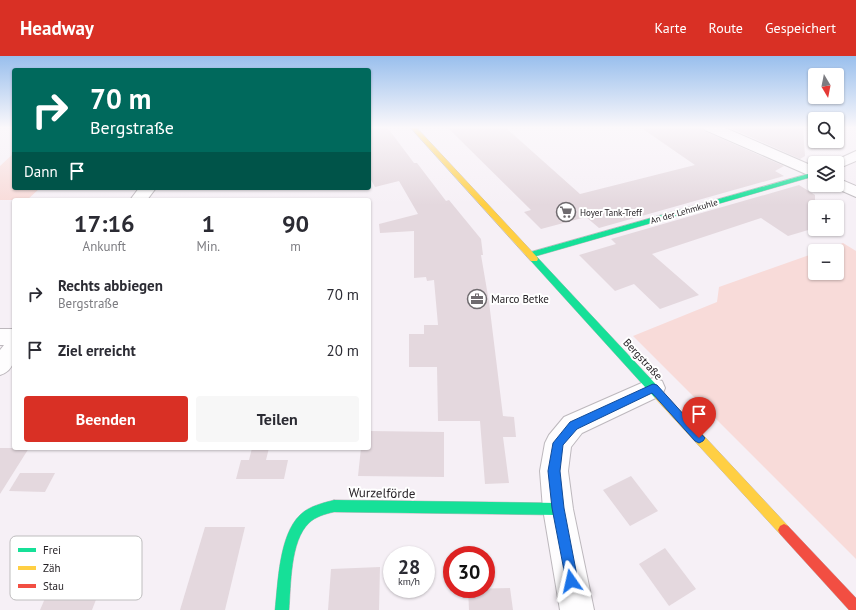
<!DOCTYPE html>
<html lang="de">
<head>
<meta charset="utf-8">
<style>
  body { margin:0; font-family:"PT Sans",sans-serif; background:#f7f7f7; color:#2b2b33; height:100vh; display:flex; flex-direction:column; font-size:15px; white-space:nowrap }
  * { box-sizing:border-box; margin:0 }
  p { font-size:13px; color:#7c7c81 }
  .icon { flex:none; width:22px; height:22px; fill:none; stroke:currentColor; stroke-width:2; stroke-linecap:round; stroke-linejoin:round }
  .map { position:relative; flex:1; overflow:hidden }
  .side { position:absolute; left:12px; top:142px; width:359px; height:252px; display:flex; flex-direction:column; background:#fff; border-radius:4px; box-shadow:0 1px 3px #0004 }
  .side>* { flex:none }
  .top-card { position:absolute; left:12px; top:12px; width:359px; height:122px; border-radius:4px; box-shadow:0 1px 3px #0004; background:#00695c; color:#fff; overflow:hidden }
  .needle { width:26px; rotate:170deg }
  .buttons { position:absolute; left:808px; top:12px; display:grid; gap:8px }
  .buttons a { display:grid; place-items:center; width:36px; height:36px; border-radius:4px; background:#fff; box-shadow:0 1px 3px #0004; font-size:20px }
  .speed { position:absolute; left:383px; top:490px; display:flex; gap:8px; font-size:20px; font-weight:700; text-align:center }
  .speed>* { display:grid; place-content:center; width:52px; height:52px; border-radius:50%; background:#fff; box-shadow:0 1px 3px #0004; line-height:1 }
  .speed small { font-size:10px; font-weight:400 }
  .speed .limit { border:6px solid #d22; background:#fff; color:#111 }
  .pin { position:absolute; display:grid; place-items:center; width:34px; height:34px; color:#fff; margin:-41px -17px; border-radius:50% 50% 50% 0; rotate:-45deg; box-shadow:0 0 4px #0007 }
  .pin .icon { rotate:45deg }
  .me { position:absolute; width:44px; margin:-22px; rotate:349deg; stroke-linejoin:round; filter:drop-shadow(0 0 3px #0008) }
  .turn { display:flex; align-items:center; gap:14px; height:84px; padding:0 12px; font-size:18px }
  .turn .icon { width:52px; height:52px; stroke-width:2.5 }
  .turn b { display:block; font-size:28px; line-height:34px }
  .then { display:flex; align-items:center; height:38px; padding:0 12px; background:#0003; gap:8px; font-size:15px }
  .eta { display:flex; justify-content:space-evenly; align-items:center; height:68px; text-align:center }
  .eta b { font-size:24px; font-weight:700; line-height:28px }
  .cta { display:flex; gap:8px; margin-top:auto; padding:8px 12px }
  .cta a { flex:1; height:46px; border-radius:4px; background:#d93025; color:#fff; font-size:16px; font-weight:700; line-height:46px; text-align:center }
  .cta a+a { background:#f7f7f7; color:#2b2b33 }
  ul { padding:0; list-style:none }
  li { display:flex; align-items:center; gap:12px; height:56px; padding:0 12px }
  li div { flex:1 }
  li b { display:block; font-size:15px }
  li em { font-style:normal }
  header { display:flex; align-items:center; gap:24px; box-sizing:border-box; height:56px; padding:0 20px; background:#d93025; color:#fff }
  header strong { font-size:19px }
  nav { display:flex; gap:22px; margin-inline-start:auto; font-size:14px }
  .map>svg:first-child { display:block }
  .green { fill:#f8dbd9 }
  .building { fill:#e4d8de }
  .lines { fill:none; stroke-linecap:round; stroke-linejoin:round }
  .street-casing { stroke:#bdb8bd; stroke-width:2 }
  .fast-casing { stroke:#bdb8bd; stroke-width:1 }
  .slow-casing { stroke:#bdb8bd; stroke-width:1 }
  .jam-casing { stroke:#bdb8bd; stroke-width:1 }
  .street { fill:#fefdfe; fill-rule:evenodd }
  .fast { fill:#16e098; fill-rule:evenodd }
  .slow { fill:#ffcf43; fill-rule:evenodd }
  .jam { fill:#f24e42; fill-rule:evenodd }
  .route { fill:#1a73e8; stroke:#114b97 }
  .labels { text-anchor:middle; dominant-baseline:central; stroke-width:4; stroke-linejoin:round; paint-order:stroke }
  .far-street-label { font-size:9px; fill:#272327; stroke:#fff }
  .far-poi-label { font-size:9px; fill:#272327; stroke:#fff; text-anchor:start }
  .poi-label { font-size:11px; fill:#272327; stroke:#fff; text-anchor:start }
  .street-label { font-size:11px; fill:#272327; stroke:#fff }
  .near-street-label { font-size:13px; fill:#272327; stroke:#fff }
  .key { fill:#fff; stroke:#bebdbe; stroke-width:1 }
  .key-label { font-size:11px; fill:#272327 }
</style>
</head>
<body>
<header>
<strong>Headway</strong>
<nav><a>Karte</a><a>Route</a><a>Gespeichert</a></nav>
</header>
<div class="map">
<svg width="856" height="554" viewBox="0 0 856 554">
  <rect width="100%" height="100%" fill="#f6f0f6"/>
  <g class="green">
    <path d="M14 97V132H40L27 144H0V110Z"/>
    <path d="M843 187 856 195V503L633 280 717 246 719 231 815 197V217H837V195H822Z"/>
  </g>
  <g class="building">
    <path d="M369 71H387L414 107H417L446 145 449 144 481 183 483 199H481L489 246 503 360 514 361 516 381H503L509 427 485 428 480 365H438L437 311H409V278H424V269H438L434 224 427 225 426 221 414 222V175L380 177 379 168 418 158 399 125 375 131 369 120Z"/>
    <path d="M447 71H505L580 138 695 109 640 71H702L704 75 784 110 775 115 784 120 599 172 586 161 541 173 524 156 531 154Z"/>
    <path d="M728 71H803L805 100 800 103Z"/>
    <path d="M799 129 815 139V172L788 180 761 162 652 198 699 239 660 253 634 228 615 235 579 199 616 188 611 183Z"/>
    <path d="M369 375 444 376V421L358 420 361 392H369Z"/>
    <path d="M0 392H29L0 438Z"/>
    <path d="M252 392H269L266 404H288L284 423H236L241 404H249Z"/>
    <path d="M20 417H55L45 436 9 435Z"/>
    <path d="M631 420 658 455 630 470 603 434Z"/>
    <path d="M205 471H245L225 554H180Z"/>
    <path d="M118 486 92 554H40L69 487Z"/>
    <path d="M665 492 696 533 669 550 639 508Z"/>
    <path d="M380 511 379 554H328L331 513Z"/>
    <path d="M510 532 513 554H469L468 533Z"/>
  </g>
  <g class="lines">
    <g class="street-casing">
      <g id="street">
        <path d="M703 71H723L815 111V122L705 74Z"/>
        <path d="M856 95V105L837 113V107H830Z"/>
        <path d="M837 122 856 130V141L831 130 830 129H837Z"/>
        <path d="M139 132H156L147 144H130Z"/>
        <path d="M0 273H14C14 291 20 313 0 319V294L4 289H0Z"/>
        <path d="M653 322 662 325 665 332 662 339 582 377 571 391 568 415 573 453 594 554H560L543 453 540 415 545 387 549 379 564 361Z"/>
      </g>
    </g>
    <g class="fast-casing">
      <g id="fast">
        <path d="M815 116V120L533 201H530L526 199 527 197Z"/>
        <path d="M534 200 537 201 663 336 664 339 663 342 659 343 655 342 531 205 530 203 531 201Z"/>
        <path d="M334 444 558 447 562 449 564 453 562 457 558 459 334 456C325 458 315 461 309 467 290 485 291 530 289 554H275C278 527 279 479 300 459 309 450 323 447 334 444Z"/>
      </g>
    </g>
    <g class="slow-casing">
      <g id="slow">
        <path d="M410 71H416L537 201 538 203 537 205H531Z"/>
        <path d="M659 335 663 336 788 470 790 474 788 478 784 480 780 478 655 342 654 339 655 336Z"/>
      </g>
    </g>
    <g class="jam-casing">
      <path id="jam" d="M784 468 788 470 856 542V554H849L780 478 778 474 780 470Z"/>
    </g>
    <use href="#street" class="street"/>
    <use href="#fast" class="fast"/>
    <use href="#slow" class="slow"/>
    <use href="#jam" class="jam"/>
  </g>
  <linearGradient id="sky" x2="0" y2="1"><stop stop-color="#99bfed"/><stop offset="0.48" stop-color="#fbf8fb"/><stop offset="1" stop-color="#fbf8fb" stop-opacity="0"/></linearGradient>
  <rect width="856" height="149" fill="url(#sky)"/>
  <path class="route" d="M653 328 657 329 705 382 703 385 699 387 695 385 652 337 577 373 563 389 560 415 564 452 578 525 576 530 571 532 567 530 552 452 548 415 553 387 570 366Z"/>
  <defs>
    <g id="supermarket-ring" transform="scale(1)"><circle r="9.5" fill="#fff" stroke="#6f6b6f" stroke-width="1.5"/><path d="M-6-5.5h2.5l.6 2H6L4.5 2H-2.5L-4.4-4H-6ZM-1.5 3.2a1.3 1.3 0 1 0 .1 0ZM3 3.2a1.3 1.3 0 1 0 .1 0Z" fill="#6f6b6f"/></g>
    <g id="office-ring" transform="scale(1)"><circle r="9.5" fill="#fff" stroke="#6f6b6f" stroke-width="1.5"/><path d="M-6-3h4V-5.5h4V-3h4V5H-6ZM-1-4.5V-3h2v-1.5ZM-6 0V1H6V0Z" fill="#6f6b6f"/></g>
  </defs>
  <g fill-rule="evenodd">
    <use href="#supermarket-ring" x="566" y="156"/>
    <use href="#office-ring" x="477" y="243"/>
  </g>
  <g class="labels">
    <g class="far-street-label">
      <text transform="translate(684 155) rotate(-16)">An der Lehmkuhle</text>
    </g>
    <g class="far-poi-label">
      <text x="580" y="156">Hoyer Tank-Treff</text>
    </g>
    <g class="poi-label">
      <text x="491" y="243">Marco Betke</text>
    </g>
    <g class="street-label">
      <text transform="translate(643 303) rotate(47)">Bergstraße</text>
    </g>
    <g class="near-street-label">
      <text transform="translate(382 437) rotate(1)">Wurzelförde</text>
    </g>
  </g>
  <rect x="10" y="480" width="132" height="64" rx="6" class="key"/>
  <rect x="18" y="492" width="18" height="4" fill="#16e098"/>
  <rect x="18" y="510" width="18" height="4" fill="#ffcf43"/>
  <rect x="18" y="528" width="18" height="4" fill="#f24e42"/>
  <g class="key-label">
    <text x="43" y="498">Frei</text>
    <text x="43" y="516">Zäh</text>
    <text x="43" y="534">Stau</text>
  </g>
</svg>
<div class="buttons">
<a><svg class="needle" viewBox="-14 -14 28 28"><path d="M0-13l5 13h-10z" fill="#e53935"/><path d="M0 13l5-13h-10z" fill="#7c7c81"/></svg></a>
<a><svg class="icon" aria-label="search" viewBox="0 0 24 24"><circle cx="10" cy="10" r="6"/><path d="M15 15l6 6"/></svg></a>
<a><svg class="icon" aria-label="layers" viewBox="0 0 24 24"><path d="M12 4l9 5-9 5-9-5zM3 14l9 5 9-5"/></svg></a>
<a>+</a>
<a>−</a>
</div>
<div class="speed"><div>28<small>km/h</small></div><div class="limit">30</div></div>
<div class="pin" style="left:699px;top:382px;background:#d93025"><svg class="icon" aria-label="arrive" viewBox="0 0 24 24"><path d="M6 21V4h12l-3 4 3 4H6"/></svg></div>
<svg class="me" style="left:571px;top:525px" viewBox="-20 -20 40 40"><path d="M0-17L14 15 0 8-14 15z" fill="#1a73e8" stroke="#fff" stroke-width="4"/></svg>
<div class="top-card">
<div class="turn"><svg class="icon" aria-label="right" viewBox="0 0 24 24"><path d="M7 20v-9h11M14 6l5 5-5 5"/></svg><div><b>70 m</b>Bergstraße</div></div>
<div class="then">Dann<svg class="icon" aria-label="arrive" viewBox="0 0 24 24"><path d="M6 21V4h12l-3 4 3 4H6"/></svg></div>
</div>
<section class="side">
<div class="eta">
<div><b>17:16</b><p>Ankunft</p></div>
<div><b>1</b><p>Min.</p></div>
<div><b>90</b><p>m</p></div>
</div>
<ul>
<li><svg class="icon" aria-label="right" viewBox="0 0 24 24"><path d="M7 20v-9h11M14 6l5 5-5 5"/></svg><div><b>Rechts abbiegen</b><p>Bergstraße</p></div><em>70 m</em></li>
<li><svg class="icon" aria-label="arrive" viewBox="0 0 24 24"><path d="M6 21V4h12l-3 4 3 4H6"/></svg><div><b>Ziel erreicht</b></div><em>20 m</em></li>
</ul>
<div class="cta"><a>Beenden</a><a>Teilen</a></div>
</section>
</div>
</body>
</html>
